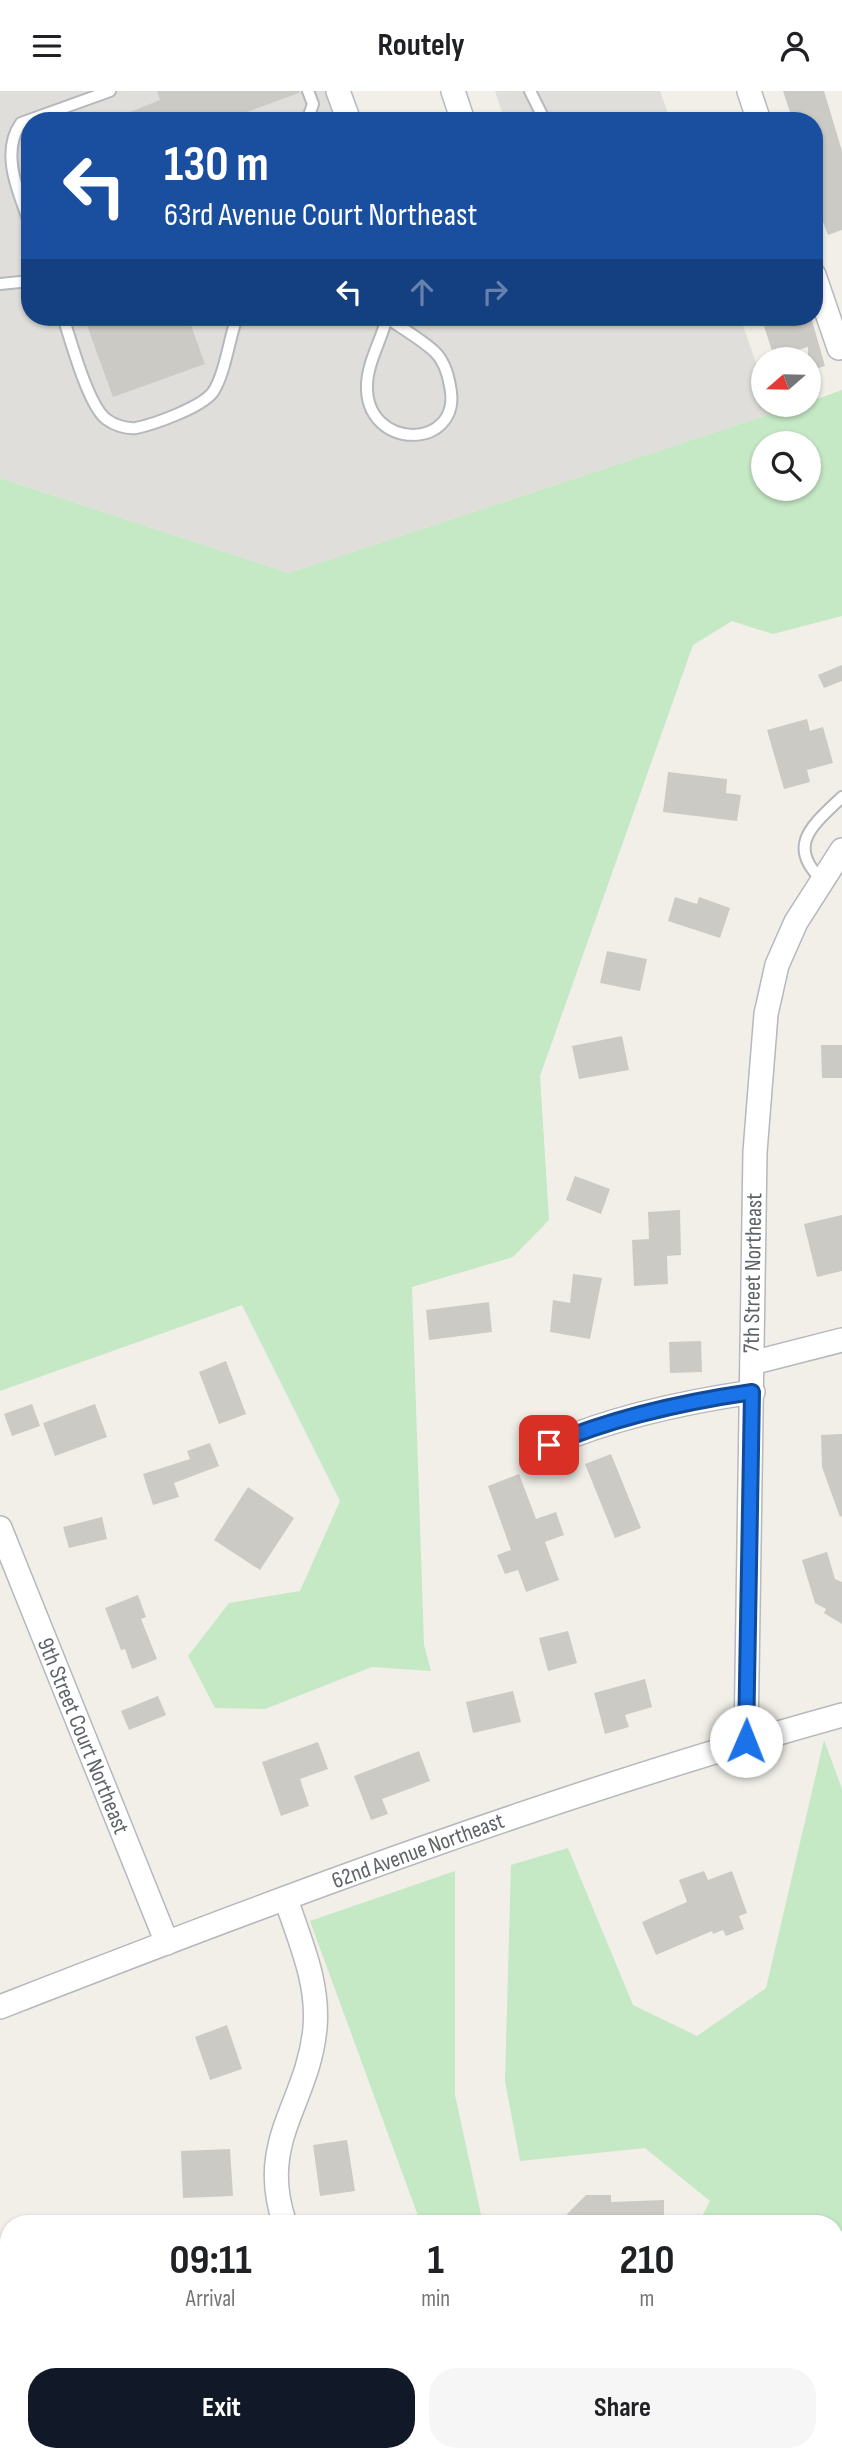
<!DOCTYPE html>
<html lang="en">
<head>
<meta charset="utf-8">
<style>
  body { margin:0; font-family:"Sofia Sans Condensed",sans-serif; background:#f6f6f6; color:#202124; height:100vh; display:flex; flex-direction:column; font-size:26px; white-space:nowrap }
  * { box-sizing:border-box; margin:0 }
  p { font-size:23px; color:#757577 }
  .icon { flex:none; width:38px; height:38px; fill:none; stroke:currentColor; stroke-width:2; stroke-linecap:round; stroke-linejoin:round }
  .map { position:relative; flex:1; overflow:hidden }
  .panel { position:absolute; left:0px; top:2124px; width:844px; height:247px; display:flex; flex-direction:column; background:#fff; border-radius:28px 28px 0 0; box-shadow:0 2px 5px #0004 }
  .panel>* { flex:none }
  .banner { position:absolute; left:21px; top:21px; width:802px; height:214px; border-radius:28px; box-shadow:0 2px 5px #0004; background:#1a4fa0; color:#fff; overflow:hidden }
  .needle { width:46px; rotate:250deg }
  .fabs { position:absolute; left:751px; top:256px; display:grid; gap:14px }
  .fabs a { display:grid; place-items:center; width:70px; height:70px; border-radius:50%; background:#fff; box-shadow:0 2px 5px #0004; font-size:35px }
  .pin { position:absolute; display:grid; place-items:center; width:60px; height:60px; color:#fff; margin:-30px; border-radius:14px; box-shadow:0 4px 10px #0006 }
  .me { position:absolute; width:77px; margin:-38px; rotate:1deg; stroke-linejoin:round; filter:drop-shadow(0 0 5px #0008) }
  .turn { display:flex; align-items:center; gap:24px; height:147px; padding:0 28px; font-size:32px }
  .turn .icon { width:91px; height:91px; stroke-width:2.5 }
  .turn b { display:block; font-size:49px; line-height:60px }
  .lanes { display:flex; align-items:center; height:66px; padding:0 28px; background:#0003; justify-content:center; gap:35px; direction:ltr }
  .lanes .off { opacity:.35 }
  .eta { display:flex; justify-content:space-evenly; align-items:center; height:119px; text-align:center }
  .eta b { font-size:42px; font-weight:700; line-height:49px }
  .action { display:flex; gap:14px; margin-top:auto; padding:14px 28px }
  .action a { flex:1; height:80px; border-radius:28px; background:#111827; color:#fff; font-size:28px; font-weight:700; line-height:80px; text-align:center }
  .action a+a { background:#f6f6f6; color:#202124 }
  header { display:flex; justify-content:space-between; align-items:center; height:91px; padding:0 28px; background:#fff; font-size:32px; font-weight:700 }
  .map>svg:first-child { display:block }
  .industrial { fill:#e0deda }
  .green { fill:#c5e8c5; fill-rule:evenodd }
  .building { fill:#cccac5 }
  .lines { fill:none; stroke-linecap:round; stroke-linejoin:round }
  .service-casing { stroke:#b5b8bc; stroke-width:14 }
  .minor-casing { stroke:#b5b8bc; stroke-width:26 }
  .service { stroke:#fff; stroke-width:10 }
  .minor { stroke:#fff; stroke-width:23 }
  .route-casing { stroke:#114b97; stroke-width:18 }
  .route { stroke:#1a73e8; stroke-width:12 }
  .labels { text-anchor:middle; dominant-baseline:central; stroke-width:5; stroke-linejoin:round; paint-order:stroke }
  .street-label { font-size:23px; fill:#5f6368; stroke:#fff }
</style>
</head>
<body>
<header><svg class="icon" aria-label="menu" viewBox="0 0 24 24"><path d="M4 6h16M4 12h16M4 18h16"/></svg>Routely<svg class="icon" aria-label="person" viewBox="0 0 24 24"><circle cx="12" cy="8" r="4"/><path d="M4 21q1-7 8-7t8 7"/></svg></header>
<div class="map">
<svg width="842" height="2371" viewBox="0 0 842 2371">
  <rect width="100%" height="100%" fill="#f1efe8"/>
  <g class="industrial">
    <path d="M0 0H325L335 30H30V226H740L763 292V313H770L773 322 289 482 0 387Z"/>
    <path d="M495 0H660L671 30H505Z"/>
  </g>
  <g class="green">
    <path d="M842 299V525L773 543 732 530 693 554 540 985 549 1129 513 1166 412 1196 424 1554 431 1580 372 1576 265 1618 215 1617 188 1565 229 1512 300 1500 340 1410 242 1214 0 1300V387L289 482 800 313H808L809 311ZM763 352H808V397H763Z"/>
    <path d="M824 1649 842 1698V2371H797L794 2363 835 2362V2133H698L710 2110 645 2057 520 2070 505 1990 511 1774 568 1757 633 1914 697 1945 766 1897Z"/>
    <path d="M455 1780V2004L483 2133H421L310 1830Z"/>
    <path d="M427 2363V2362L640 2363 616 2371H404Z"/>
  </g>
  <g class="building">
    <path d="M157 0H299V2L222 30H108L160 9Z"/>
    <path d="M783 0H824L842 60V139L828 144 819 120 816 121 814 30H793Z"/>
    <path d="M84 226H188L205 273 113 306Z"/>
    <path d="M761 226H811L825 275 808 280V256L774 266Z"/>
    <path d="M842 574V590L824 597 818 584Z"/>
    <path d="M807 628 810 640 823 636 833 672 807 679 810 691 784 698 767 639Z"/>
    <path d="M668 681 727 688 726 702 741 704 737 730 663 721Z"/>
    <path d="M675 806 697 813 699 806 730 817 720 847 668 830Z"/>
    <path d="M607 860 647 868 640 900 600 892Z"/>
    <path d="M622 945 629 979 579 988 572 955Z"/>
    <path d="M821 954H842V987H822Z"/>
    <path d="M575 1085 610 1098 601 1123 566 1109Z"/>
    <path d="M680 1119 681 1164 667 1165 668 1193 634 1195 632 1149 649 1148 648 1121Z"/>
    <path d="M842 1124V1180L817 1186 804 1133Z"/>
    <path d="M573 1183 602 1187 590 1248 550 1241 553 1209 570 1212Z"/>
    <path d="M489 1211 492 1241 429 1249 426 1219Z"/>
    <path d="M701 1250 702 1281 670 1282 669 1251Z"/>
    <path d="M226 1270 246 1323 219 1333 199 1281Z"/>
    <path d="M32 1313 40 1335 12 1345 4 1323Z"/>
    <path d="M95 1313 107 1346 55 1365 43 1332Z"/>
    <path d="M842 1343V1425L840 1426 822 1376 821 1344Z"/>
    <path d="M210 1352 219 1375 174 1392 179 1406 153 1414 143 1383 190 1368 187 1360Z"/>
    <path d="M611 1363 641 1437 615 1447 585 1373Z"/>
    <path d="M519 1383 536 1428 556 1421 564 1444 545 1451 559 1489 526 1501 518 1479 505 1483 497 1464 511 1459 488 1395Z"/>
    <path d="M248 1396 294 1427 260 1479 214 1449Z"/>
    <path d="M102 1426 107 1448 69 1457 63 1436Z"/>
    <path d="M827 1461 835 1488 842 1491V1533L824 1522 826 1518 815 1512 802 1469Z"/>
    <path d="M138 1504 146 1526 141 1528 157 1568 132 1578 125 1558 121 1559 105 1517Z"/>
    <path d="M568 1540 577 1572 548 1580 539 1547Z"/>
    <path d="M645 1588 652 1616 625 1624 629 1636 605 1643 594 1602Z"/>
    <path d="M513 1600 521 1631 473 1642 466 1611Z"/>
    <path d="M158 1605 166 1624 129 1639 121 1620Z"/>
    <path d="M318 1651 328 1678 300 1688 309 1715 281 1725 262 1671Z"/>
    <path d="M419 1660 430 1690 382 1708 388 1723 371 1729 354 1685Z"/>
    <path d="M704 1780 708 1789 732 1780 747 1822 739 1825 744 1838 726 1845 723 1839 713 1843 712 1840 656 1864 642 1831 687 1811 679 1789Z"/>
    <path d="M227 1934 242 1978 210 1989 195 1946Z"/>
    <path d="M347 2049 355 2100 320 2105 313 2054Z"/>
    <path d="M230 2058 233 2105 183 2107 181 2060Z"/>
    <path d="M586 2104H611V2111L664 2109V2133H577L567 2123Z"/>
  </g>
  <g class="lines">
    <g class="service-casing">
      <g id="service">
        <path d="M530 0 545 30"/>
        <path d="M307 30 313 13 308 0"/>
        <path d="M30 133C18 101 0 61 21 32L110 0"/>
        <path d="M0 193 30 190"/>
        <path d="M63 226C71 250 88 314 106 328 114 334 126 338 136 337 155 333 202 316 213 301 225 283 229 248 237 226"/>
        <path d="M387 226C382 248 368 270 367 293 364 361 464 360 450 295 448 283 444 270 435 261 421 248 403 238 387 227"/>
        <path d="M822 789C785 754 814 733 842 706"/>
      </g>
    </g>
    <g class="minor-casing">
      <g id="minor">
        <path d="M338 0 349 30"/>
        <path d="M453 0 463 30"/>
        <path d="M749 0 759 30"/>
        <path d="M814 184 839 257"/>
        <path d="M752 1272 842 1249"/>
        <path d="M549 1354C614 1326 683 1311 753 1301"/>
        <path d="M0 1437 167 1852"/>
        <path d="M746 1650 755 1061 766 923 777 874 796 831 842 759"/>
        <path d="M0 1916C277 1808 556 1703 842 1624"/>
        <path d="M285 2133C256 2050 308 2013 315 1937 319 1891 300 1851 286 1808"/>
      </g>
    </g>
    <use href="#service" class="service"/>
    <use href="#minor" class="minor"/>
  </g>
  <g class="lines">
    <g class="route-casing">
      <path id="route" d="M549 1354C614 1326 683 1311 752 1301L746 1650"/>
    </g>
    <use href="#route" class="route"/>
  </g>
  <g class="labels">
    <g class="street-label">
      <text transform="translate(753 1182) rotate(-89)">7th Street Northeast</text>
      <text transform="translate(83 1645) rotate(68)">9th Street Court Northeast</text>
      <text transform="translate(418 1760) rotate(-20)">62nd Avenue Northeast</text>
    </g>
  </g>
</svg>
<div class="fabs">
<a><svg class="needle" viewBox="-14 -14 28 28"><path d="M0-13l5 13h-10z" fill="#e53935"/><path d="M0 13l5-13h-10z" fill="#757577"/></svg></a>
<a><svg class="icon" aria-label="search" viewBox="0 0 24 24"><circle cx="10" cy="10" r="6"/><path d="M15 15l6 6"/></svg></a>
</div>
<div class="pin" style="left:549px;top:1354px;background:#d93025"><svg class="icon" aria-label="arrive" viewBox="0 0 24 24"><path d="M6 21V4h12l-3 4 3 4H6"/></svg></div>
<svg class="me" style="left:746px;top:1650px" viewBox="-20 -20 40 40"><circle r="19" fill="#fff"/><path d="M0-13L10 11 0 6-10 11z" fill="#1a73e8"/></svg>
<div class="banner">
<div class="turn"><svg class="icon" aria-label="left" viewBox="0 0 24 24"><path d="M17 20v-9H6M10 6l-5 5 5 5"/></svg><div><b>130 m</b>63rd Avenue Court Northeast</div></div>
<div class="lanes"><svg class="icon" aria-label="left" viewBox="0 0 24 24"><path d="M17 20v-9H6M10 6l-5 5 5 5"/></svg><svg class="icon off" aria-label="ahead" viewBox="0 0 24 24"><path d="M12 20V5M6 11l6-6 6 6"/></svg><svg class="icon off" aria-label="right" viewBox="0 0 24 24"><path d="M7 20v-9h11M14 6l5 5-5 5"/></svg></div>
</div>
<section class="panel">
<div class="eta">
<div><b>09:11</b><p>Arrival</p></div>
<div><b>1</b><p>min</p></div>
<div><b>210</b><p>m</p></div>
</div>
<div class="action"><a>Exit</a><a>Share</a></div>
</section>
</div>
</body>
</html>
